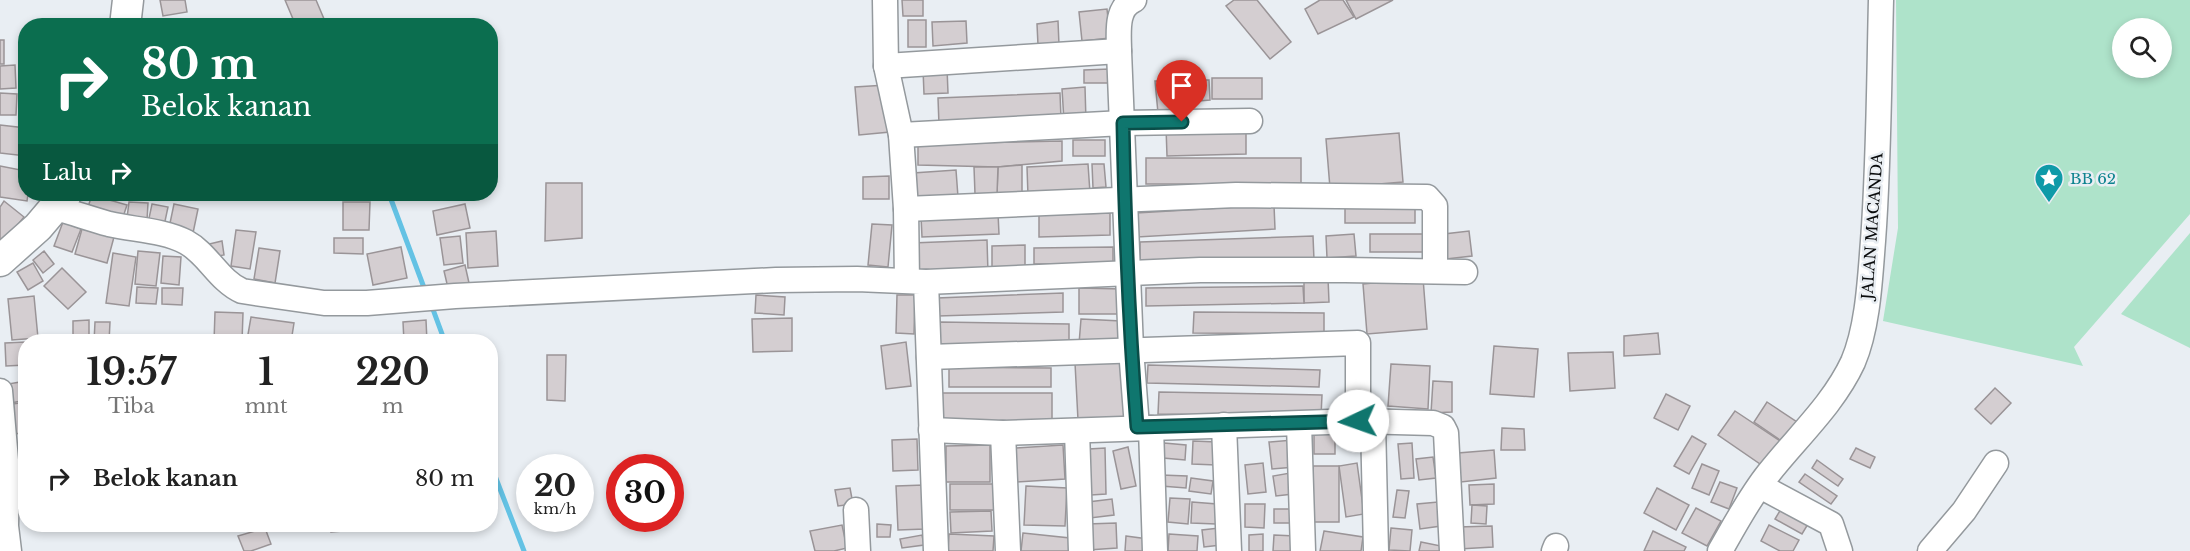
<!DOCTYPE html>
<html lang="id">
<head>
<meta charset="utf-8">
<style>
  body { margin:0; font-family:"Libre Baskerville",serif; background:#f2f2f2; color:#222; height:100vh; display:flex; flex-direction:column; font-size:22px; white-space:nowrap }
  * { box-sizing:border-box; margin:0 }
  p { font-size:20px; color:#767676 }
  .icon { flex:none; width:33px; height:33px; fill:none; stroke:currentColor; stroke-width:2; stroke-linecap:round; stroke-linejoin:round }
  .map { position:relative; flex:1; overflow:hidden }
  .drawer { position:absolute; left:18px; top:334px; width:480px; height:198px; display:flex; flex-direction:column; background:#fff; border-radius:24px; box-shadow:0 3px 9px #0003 }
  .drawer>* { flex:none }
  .top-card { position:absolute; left:18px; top:18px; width:480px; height:183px; border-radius:24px; box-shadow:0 3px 9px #0003; background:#0b6e4f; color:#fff; overflow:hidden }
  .fabs { position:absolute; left:2112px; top:18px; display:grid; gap:12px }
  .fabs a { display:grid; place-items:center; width:60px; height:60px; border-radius:50%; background:#fff; box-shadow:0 3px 9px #0003; font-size:30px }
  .speed { position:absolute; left:516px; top:454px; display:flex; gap:12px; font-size:30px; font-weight:700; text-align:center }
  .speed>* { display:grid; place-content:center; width:78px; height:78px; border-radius:50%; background:#fff; box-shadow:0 3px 9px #0003; line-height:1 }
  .speed small { font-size:15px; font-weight:400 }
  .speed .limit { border:9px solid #d22; background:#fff; color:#111 }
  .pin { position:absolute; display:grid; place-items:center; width:51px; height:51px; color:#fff; margin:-62px -26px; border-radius:50% 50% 50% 0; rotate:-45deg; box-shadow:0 0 6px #0007 }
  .pin .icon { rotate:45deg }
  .me { position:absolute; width:66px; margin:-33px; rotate:267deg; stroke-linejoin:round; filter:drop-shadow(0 0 4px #0008) }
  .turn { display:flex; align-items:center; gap:21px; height:126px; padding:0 24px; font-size:27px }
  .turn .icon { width:78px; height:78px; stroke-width:2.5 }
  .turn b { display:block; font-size:42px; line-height:51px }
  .then { display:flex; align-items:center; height:57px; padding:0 24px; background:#0003; gap:12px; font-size:22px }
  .eta { display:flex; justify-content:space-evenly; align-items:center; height:102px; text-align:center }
  .eta b { font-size:36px; font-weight:800; line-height:42px }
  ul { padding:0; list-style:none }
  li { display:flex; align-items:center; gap:18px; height:84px; padding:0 24px }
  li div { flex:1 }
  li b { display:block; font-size:22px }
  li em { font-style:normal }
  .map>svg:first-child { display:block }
  .green { fill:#aee3ca; fill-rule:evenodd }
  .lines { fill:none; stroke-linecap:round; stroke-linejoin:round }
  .stream { stroke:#64c2e4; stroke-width:5 }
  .building { fill:#d4ced1; stroke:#9a9497; stroke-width:1.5 }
  .minor-casing { stroke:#94999d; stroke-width:27 }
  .major-casing { stroke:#94999d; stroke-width:33 }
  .minor { stroke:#fff; stroke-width:24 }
  .major { stroke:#fff; stroke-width:30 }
  .route-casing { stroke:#0a4d48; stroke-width:15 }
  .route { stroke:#0f766e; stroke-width:10 }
  .labels { text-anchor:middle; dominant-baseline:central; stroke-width:5; stroke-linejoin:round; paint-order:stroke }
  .culture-label { font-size:15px; fill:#0d838f; stroke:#e9eef3; text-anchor:start }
  .street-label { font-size:15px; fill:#0a0c0d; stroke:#e9eef3 }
</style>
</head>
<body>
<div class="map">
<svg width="2190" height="551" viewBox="0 0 2190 551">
  <rect width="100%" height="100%" fill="#e9eef3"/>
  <g class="green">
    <path d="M1896 0H2190V214L2074 347 2083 366 1883 321 1898 228ZM2122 28H2162V68H2122Z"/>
    <path d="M2190 233V348L2121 314Z"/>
  </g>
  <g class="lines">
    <g class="stream">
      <path d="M389 194 426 293"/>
      <path d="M431 304 445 342"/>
      <path d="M490 463 524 551"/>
    </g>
  </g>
  <g class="building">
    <path d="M160 0H185L187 12 163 16Z"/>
    <path d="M285 0H316L327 26H296Z"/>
    <path d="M902 0H923V16H903Z"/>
    <path d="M1234 0H1257L1291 42 1270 59 1226 6Z"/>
    <path d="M1320 0H1343L1354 17 1318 34 1305 9Z"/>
    <path d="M1346 0H1393L1356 19Z"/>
    <path d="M1107 9 1110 38 1082 41 1079 12Z"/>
    <rect x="908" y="20" width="18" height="27"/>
    <path d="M966 21 967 43 933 46 932 22Z"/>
    <path d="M1058 21 1059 45H1038L1037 24Z"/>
    <rect x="0" y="40" width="4" height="24"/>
    <path d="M15 65 16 88 0 89V66Z"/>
    <path d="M947 68 948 93 924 94 923 69Z"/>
    <path d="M1110 69V83H1084V70Z"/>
    <rect x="1212" y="78" width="50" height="21"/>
    <path d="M1198 80H1209L1210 100 1199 101Z"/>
    <path d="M1155 81H1177L1178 112 1158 113Z"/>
    <path d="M886 85 890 132 859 135 855 87Z"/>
    <path d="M1085 87 1086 121H1064L1062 89Z"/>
    <path d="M0 93 17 94 16 115H0Z"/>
    <path d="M1060 93 1061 119 939 125 938 98Z"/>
    <path d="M1246 124V154L1167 156 1166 127Z"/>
    <path d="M0 125 26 128V156L0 153Z"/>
    <path d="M1399 133 1403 182 1330 188 1326 139Z"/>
    <rect x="1073" y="140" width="32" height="16"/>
    <path d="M1062 141V161L998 167 918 165V144Z"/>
    <rect x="1146" y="158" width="155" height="26"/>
    <path d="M1088 164 1090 193 1028 196 1027 167Z"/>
    <path d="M1092 164H1104L1106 187 1093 188Z"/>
    <path d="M1022 165V194H997L998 167Z"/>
    <path d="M0 166 26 171V194H28L27 201 0 197Z"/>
    <path d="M974 167H998L997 194H975Z"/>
    <path d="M956 170 958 197 915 200 913 173Z"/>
    <path d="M889 176V199H863V177Z"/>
    <path d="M546 183H582V238L545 241Z"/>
    <path d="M92 195 127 205 122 220 87 210Z"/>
    <path d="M4 201 24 217 3 243 0 240V207Z"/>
    <path d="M129 202 148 203 147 220 127 218Z"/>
    <path d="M343 202H370L369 230H343Z"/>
    <path d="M152 204 168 207 164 226 148 223Z"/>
    <path d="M174 204 198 209 193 233 169 228Z"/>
    <path d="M465 204 470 228 437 235 433 211Z"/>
    <path d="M1274 205 1275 229 1137 237 1136 213Z"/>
    <rect x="1345" y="205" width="70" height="18"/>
    <path d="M998 213 999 234 922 237 921 216Z"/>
    <path d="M1110 213V235L1039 237V215Z"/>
    <path d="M63 222 81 229 72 252 54 246Z"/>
    <path d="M872 224 892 225 888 267 868 265Z"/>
    <path d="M82 229 114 237 107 263 75 254Z"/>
    <path d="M236 230 256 232 250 269 231 266Z"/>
    <path d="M496 231 498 266 468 268 466 233Z"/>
    <path d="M1469 231 1472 256 1446 259 1444 234Z"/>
    <path d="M1354 234 1356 256 1327 258 1326 236Z"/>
    <rect x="1370" y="234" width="54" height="18"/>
    <path d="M460 236 463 263 444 265 440 238Z"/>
    <path d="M1313 236 1314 260 1140 266V242Z"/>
    <path d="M334 238H363V254L334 253Z"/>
    <path d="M987 240 988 273 913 276 912 243Z"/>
    <path d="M222 241 224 255 207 258 205 245Z"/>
    <path d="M1025 245V268H992V246Z"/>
    <path d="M401 247 407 278 373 285 367 254Z"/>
    <path d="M1113 247V264H1034V248Z"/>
    <path d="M259 248 280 251 275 283 254 279Z"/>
    <path d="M44 251 54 264 43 273 33 260Z"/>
    <path d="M138 251 160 253 156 286 135 284Z"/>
    <path d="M113 253 136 257 129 306 106 303Z"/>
    <path d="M163 256 181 257 179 285 161 283Z"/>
    <path d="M33 263 43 281 28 290 17 272Z"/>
    <path d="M465 265 469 283 448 288 444 271Z"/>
    <path d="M62 268 86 292 68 309 44 286Z"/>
    <path d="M1304 278H1328L1329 302 1304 303Z"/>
    <path d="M1423 278 1427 329 1367 334 1363 284Z"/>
    <path d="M1303 286 1304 303 1146 306V288Z"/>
    <path d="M137 287 158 288 156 304 136 303Z"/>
    <path d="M162 288H183L182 305 162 304Z"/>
    <path d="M1079 288 1122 289V314H1079Z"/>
    <path d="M1063 293V312L938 316 937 298Z"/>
    <path d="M756 295 785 297 784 315 755 313Z"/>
    <path d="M897 295H915L914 334 896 333Z"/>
    <path d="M34 296 38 338 12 340 8 299Z"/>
    <path d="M215 312 243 313 242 342H214Z"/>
    <path d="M1194 312 1324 313V334L1193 333Z"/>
    <path d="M251 317 294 323 291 342 247 340Z"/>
    <path d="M792 318V351L753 352 752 319Z"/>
    <path d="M1081 319 1121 321 1119 346 1079 344Z"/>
    <path d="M89 320V342H73V321Z"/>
    <path d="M426 320 427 342H404L403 322Z"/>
    <path d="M95 322H110L109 342H94Z"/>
    <path d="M940 322 1069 324V348L939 346Z"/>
    <path d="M1658 333 1660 354 1624 356V336Z"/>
    <path d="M26 342V365L6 366 5 343Z"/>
    <path d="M906 342 911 386 886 389 881 346Z"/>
    <path d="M1494 346 1538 349 1534 397 1490 394Z"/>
    <path d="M1613 352 1615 388 1570 391 1568 353Z"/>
    <path d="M547 355H566L565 401 547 400Z"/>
    <path d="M1122 361 1125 417 1078 420 1075 363Z"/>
    <path d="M1391 364 1430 366 1428 409 1388 406Z"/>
    <path d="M1148 365 1320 370 1319 387 1147 383Z"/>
    <path d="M949 367 1051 368V387H949Z"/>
    <path d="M26 381V400L11 403 8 384Z"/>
    <path d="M1433 381 1452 382V412L1431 413Z"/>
    <path d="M1995 388 2011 403 1991 424 1975 409Z"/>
    <path d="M1159 392 1322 395 1321 417 1158 414Z"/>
    <rect x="938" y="393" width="114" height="30"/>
    <path d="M1666 394 1690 406 1678 430 1654 418Z"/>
    <path d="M26 402V432L10 435 6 405Z"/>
    <path d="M1767 402 1797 422 1783 442 1754 422Z"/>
    <path d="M1735 411 1780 441 1763 466 1718 435Z"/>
    <path d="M1502 428 1524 429 1525 450H1501Z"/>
    <rect x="1314" y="434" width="21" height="20"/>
    <path d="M1692 436 1706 444 1689 474 1674 466Z"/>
    <path d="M917 439 918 470 893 471 892 440Z"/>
    <path d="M1293 440 1295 467 1272 469 1269 442Z"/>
    <path d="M1193 441 1217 442 1216 465 1192 464Z"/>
    <path d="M1164 443 1186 445 1185 460 1163 458Z"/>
    <path d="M1412 443 1414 478 1401 479 1398 444Z"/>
    <path d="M990 445V482H946V446Z"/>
    <path d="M1063 445 1065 479 1017 482 1015 448Z"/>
    <path d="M1128 447 1136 486 1121 489 1113 451Z"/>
    <path d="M1105 448 1106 494 1091 495 1089 449Z"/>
    <path d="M1856 448 1875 457 1870 468 1850 459Z"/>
    <path d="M1494 450 1496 478 1461 482 1458 453Z"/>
    <path d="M1433 457 1436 478 1419 480 1416 459Z"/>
    <path d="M1817 460 1843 479 1838 486 1812 468Z"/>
    <path d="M1263 463 1266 492 1248 494 1245 465Z"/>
    <path d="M1357 463 1364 514 1346 517 1339 466Z"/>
    <path d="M1702 464 1719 471 1709 495 1692 488Z"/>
    <rect x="1313" y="466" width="26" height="56"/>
    <path d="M1290 473 1293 494 1276 496 1273 476Z"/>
    <path d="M1805 474 1837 496 1831 504 1799 482Z"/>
    <path d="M1161 475 1187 476 1186 488 1161 486Z"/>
    <path d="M1191 478 1213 481 1211 494 1189 491Z"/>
    <path d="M26 482V503L17 504 14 483Z"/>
    <path d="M1720 482 1737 488 1729 509 1711 502Z"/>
    <rect x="950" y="484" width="45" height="26"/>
    <path d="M1494 484V504L1470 505 1469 485Z"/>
    <path d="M924 485 925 529 898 530 896 486Z"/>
    <path d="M1026 486 1067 488 1065 526 1024 525Z"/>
    <path d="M850 488 853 504 838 506 835 490Z"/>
    <path d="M1657 488 1689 505 1676 530 1644 513Z"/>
    <path d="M1397 490 1409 491 1405 518 1393 517Z"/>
    <path d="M1170 498 1190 499 1188 524 1168 522Z"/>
    <path d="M1112 499 1114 515 1090 518 1088 502Z"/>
    <path d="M1192 502 1217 504 1216 524 1191 523Z"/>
    <path d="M1438 502 1441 526 1420 529 1417 504Z"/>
    <path d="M1245 504H1265L1264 528 1245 527Z"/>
    <path d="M1472 505 1487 506 1486 524 1471 523Z"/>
    <path d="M1696 508 1721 521 1707 546 1682 533Z"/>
    <rect x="1274" y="509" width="22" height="14"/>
    <path d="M1781 509 1808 524 1802 534 1775 519Z"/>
    <path d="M991 511 992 531 951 533 950 512Z"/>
    <path d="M1116 523 1117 548 1088 550 1087 524Z"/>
    <path d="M877 524 891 525 890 537H877Z"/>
    <path d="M331 525H356V530L331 532Z"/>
    <path d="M842 525 847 548 834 551H815L810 531Z"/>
    <path d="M1769 525 1799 540 1793 551H1780L1761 541Z"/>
    <path d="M1492 526 1493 547 1459 549 1458 527Z"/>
    <path d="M265 528 271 544 251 551H244L238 536Z"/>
    <path d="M1219 528 1221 545 1204 547 1202 530Z"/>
    <path d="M1391 528 1412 530 1410 551 1389 550Z"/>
    <path d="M1324 531 1363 537 1361 551H1320Z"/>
    <path d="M1653 531 1686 547 1684 551H1644Z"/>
    <path d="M1023 533 1070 538 1069 551H1021Z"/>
    <path d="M949 534 994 536 993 551H948Z"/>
    <path d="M1169 534 1198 536 1197 551H1168Z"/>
    <path d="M1263 534V551H1249V535Z"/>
    <path d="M922 535 924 545 902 548 900 539Z"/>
    <path d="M1274 535 1295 536 1294 551H1273Z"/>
    <path d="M1126 536 1148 539 1147 551H1125Z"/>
    <path d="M1421 542 1441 546 1440 551H1419Z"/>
  </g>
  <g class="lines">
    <g class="minor-casing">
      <g id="minor">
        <path d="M885 0 886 66 901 135 906 209 907 281"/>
        <path d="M1134 0C1115 8 1119 34 1119 51L1131 349 1137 427"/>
        <path d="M886 66 1119 51"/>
        <path d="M901 135 1123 123 1250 121"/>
        <path d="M56 208C74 213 91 219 109 224 134 230 163 230 186 242 208 254 219 281 242 291L324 303H367L455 296 776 280 857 279 926 282 936 551"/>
        <path d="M906 209 1236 195 1427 197 1435 206V271"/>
        <path d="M926 282 1200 270H1345L1465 272"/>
        <path d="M929 357 1358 343V421"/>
        <path d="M0 391 7 472 6 526 9 551"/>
        <path d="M1373 422 1376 551"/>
        <path d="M1299 424 1303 551"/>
        <path d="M1224 425 1229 551"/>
        <path d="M1151 428 1155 551"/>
        <path d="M931 430 1003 433 1358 421 1433 423 1443 427 1446 433 1452 551"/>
        <path d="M1077 431 1081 551"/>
        <path d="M1003 433 1008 551"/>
        <path d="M1760 486 1831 524 1840 551"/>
        <path d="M856 510 858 551"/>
        <path d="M1554 551 1556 546"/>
        <path d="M1720 551C1735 525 1749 498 1768 474 1797 437 1833 405 1853 362 1868 327 1870 279 1873 241 1879 161 1879 80 1881 0"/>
        <path d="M1930 551 1964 511 1996 463"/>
      </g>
    </g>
    <g class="major-casing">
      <g id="major">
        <path d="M125 26 128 0"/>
        <path d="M0 261 38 227 66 194"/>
      </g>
    </g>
    <use href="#minor" class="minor"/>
    <use href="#major" class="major"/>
  </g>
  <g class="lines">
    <g class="route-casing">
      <path id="route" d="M1182 122 1123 123C1125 224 1129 326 1137 427L1358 421"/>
    </g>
    <use href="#route" class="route"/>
  </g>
  <defs>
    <g id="sight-pin" transform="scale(1.5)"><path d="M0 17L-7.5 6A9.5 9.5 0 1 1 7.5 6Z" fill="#0f9aa8" stroke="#e9eef3"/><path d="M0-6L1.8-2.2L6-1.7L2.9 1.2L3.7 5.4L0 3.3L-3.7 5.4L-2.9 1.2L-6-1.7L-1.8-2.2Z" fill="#fff"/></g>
  </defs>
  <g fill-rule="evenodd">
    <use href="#sight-pin" x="2049" y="178"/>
  </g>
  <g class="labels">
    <g class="culture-label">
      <text x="2070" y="178">BB 62</text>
    </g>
    <g class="street-label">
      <text transform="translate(1872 226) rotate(-86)">JALAN MACANDA</text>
    </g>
  </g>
</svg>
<div class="fabs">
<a><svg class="icon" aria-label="search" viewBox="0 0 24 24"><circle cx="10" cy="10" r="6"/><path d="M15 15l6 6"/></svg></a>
</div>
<div class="speed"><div>20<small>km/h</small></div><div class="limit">30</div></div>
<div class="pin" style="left:1182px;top:122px;background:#d93025"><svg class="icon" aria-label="arrive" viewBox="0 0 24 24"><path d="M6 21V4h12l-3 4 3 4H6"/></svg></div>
<svg class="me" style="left:1358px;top:421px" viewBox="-20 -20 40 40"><circle r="19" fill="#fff"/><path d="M0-13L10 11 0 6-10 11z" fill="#0f766e"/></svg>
<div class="top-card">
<div class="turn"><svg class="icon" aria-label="right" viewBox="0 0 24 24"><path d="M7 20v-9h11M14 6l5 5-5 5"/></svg><div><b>80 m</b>Belok kanan</div></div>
<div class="then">Lalu<svg class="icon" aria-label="right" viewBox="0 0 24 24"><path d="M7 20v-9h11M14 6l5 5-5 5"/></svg></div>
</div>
<section class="drawer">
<div class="eta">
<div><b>19:57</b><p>Tiba</p></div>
<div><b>1</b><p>mnt</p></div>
<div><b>220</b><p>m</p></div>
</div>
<ul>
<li><svg class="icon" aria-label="right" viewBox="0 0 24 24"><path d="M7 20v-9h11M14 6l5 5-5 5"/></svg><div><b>Belok kanan</b></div><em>80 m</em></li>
</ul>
</section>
</div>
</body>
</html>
